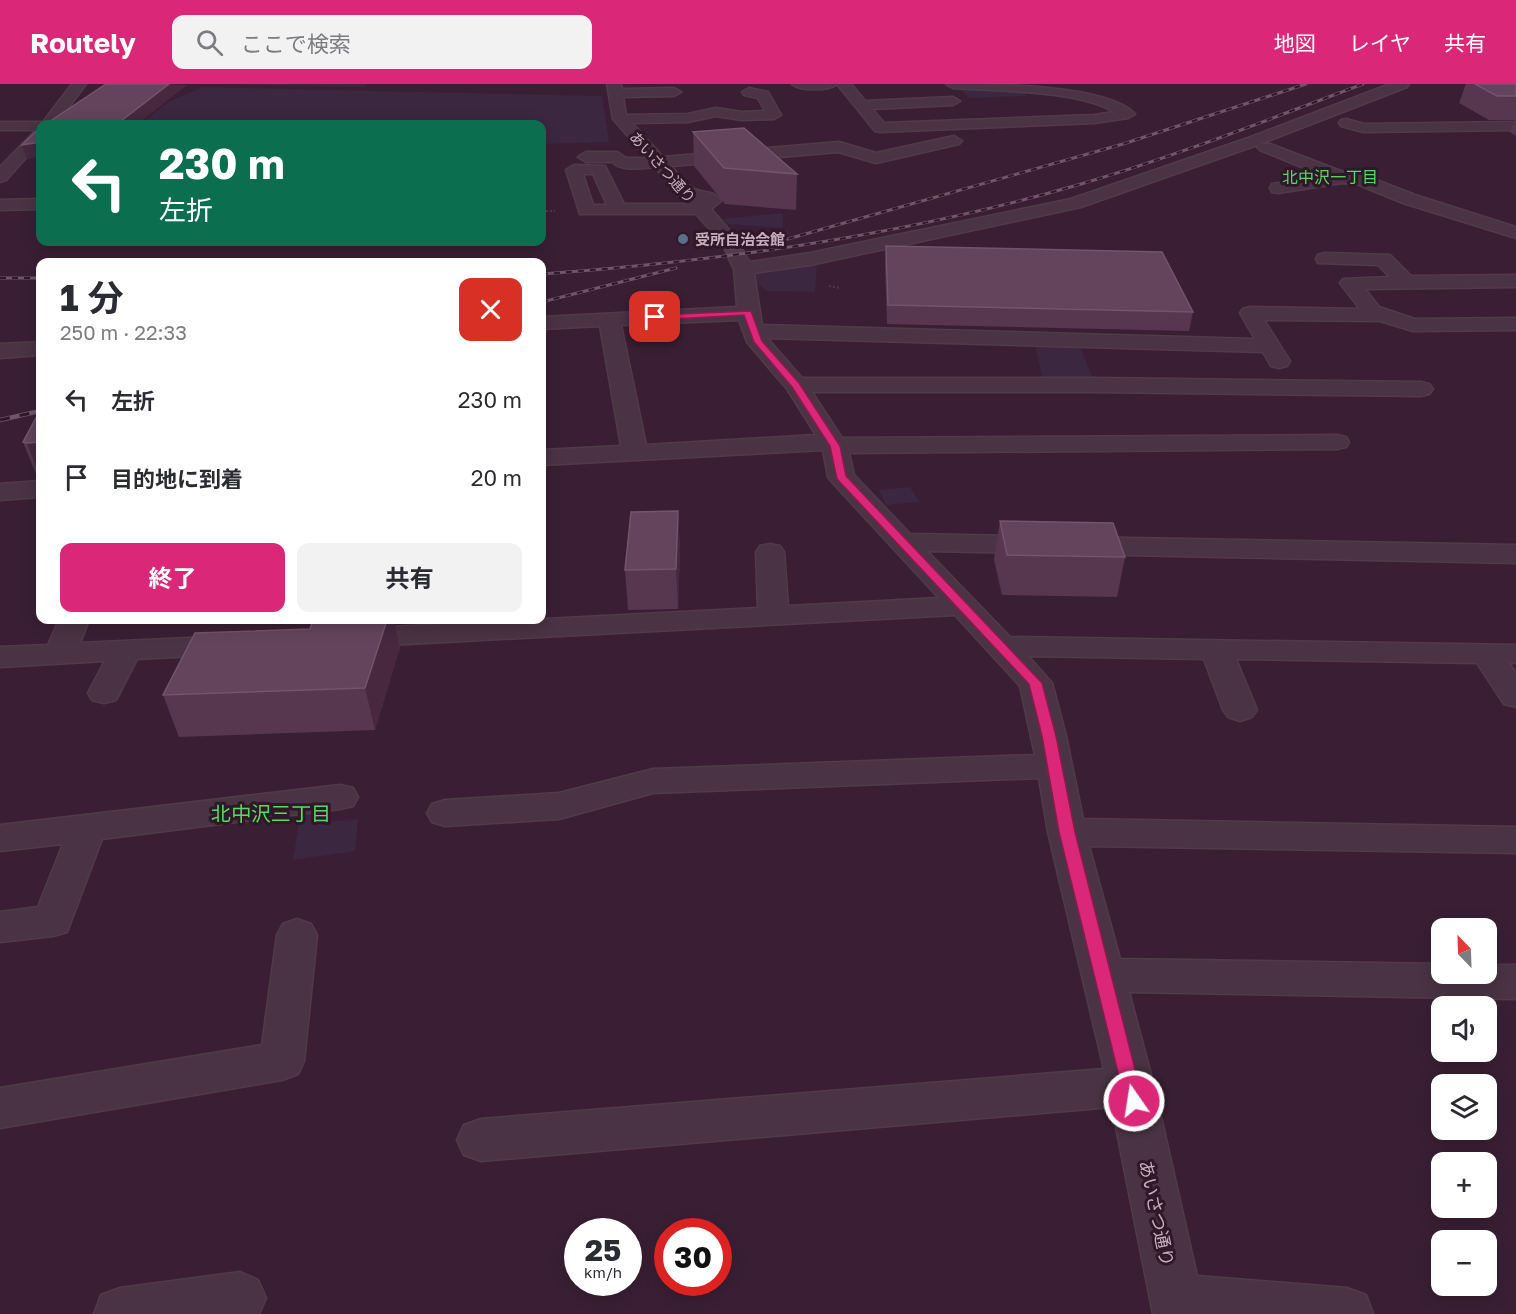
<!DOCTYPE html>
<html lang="ja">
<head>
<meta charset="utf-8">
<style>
  body { margin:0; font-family:"Golos Text","Noto Sans JP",sans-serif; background:#f2f2f3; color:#2b2b33; height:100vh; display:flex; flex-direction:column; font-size:22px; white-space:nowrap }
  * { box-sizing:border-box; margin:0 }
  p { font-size:20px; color:#7c7c81 }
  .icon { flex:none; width:33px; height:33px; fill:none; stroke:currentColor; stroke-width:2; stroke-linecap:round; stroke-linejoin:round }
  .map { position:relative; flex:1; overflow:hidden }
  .side { position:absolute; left:36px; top:174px; width:510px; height:366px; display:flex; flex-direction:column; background:#fff; border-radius:12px; box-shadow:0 3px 15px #0003 }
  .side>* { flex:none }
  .top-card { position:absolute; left:36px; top:36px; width:510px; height:126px; border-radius:12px; box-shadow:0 3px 15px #0003; background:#0b6e4f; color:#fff; overflow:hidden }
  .needle { width:39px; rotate:337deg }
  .buttons { position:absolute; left:1431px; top:834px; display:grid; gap:12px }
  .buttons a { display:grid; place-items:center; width:66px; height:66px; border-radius:12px; background:#fff; box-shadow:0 3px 15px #0003; font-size:30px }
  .speed { position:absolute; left:564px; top:1134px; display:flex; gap:12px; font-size:30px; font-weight:700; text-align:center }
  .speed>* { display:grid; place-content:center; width:78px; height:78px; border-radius:50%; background:#fff; box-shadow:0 3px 15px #0003; line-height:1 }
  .speed small { font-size:15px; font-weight:400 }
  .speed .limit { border:9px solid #d22; background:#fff; color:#111 }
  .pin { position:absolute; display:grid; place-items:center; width:51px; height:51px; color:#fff; margin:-26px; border-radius:12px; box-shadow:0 3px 9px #0006 }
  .me { position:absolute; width:66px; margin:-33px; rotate:347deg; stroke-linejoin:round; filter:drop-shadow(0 0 4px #0008) }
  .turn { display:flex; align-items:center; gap:21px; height:126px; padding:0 24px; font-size:27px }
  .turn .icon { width:78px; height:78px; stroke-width:2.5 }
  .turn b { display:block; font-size:42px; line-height:51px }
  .round { display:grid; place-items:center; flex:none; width:63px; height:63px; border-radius:12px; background:#f2f2f3 }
  .overview { display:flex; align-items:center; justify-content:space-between; height:102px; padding:0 24px }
  h1 { font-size:36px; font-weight:700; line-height:45px }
  .primary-button { display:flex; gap:12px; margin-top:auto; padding:12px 24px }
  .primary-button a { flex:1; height:69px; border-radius:12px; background:#db2777; color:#fff; font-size:24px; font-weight:700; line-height:69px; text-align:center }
  .primary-button a+a { background:#f2f2f3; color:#2b2b33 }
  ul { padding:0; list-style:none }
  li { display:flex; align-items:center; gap:18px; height:78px; padding:0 24px }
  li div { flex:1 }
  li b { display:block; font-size:22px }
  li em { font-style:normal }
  header { display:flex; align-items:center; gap:36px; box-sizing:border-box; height:84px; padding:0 30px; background:#db2777; color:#fff }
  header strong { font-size:28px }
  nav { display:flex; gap:33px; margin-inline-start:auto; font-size:21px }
  .search { width:420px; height:54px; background:#f2f2f3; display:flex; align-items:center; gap:15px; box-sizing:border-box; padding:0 21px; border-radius:12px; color:#7c7c81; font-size:22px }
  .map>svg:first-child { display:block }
  .green { fill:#3c2740 }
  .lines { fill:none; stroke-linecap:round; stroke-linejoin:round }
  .minor-tunnel { stroke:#563c50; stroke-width:19; stroke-dasharray:19 10; stroke-linecap:butt }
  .minor-casing { stroke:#513a4a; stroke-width:3 }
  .path { stroke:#4d3a54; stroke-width:2; stroke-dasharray:2 2; stroke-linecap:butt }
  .minor { fill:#4a3344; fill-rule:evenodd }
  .rail-far1-casing { stroke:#72556a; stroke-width:3 }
  .rail-casing { stroke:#72556a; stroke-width:4.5 }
  .rail-far1 { stroke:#2f1929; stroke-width:2; stroke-dasharray:6; stroke-linecap:butt }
  .rail { stroke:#2f1929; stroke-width:3; stroke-dasharray:10; stroke-linecap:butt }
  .wall { fill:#57374f }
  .shaded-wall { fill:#47283f }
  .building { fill:#63445c; stroke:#73546b; stroke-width:1.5 }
  .route { fill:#db2777; stroke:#8e194d; stroke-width:1.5 }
  .service-dot { fill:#5c6f8a; stroke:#2f1929; stroke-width:2 }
  .labels { text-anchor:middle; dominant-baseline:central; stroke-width:6; stroke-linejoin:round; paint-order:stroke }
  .far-street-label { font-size:15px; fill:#c7aec0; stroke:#2f1929 }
  .far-poi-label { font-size:15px; font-weight:bold; fill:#c7aec0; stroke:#2f1929; text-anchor:start }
  .far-neighbourhood-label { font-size:16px; fill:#55db63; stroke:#2f1929 }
  .street-label { font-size:18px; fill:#c7aec0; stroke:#2f1929 }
  .neighbourhood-label { font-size:20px; fill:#55db63; stroke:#2f1929 }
</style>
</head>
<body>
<header>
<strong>Routely</strong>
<div class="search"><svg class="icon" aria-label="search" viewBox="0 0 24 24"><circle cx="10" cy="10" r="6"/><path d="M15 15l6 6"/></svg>ここで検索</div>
<nav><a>地図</a><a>レイヤ</a><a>共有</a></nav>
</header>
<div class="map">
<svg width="1516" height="1230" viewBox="0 0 1516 1230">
  <rect width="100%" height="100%" fill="#3a1f34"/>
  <g class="green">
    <path d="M215 0H368L363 3Z"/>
    <path d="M957 2 1020 7 1027 12 970 14Z"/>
    <path d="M203 3 602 12 609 58 542 60V40H141L168 18Z"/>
    <path d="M783 129V144L728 140 722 135Z"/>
    <path d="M817 176 815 208 768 207 758 201 755 188Z"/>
    <path d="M1035 260 1079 261 1093 295 1043 296Z"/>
    <path d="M910 403 919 418 886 421 879 406Z"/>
    <path d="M314 729 327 738 358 735 355 767 293 776 300 732Z"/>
  </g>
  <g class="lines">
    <path class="minor-tunnel" d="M730 157 738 175"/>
    <g class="minor-casing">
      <g id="minor">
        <path d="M72 0H86L56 40H40V58L6 96 0 98V83L36 46H0V38H43Z"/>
        <path d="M607 0H621L622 5 674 4 681 8 674 12 623 13 626 31 688 30 716 24 742 28 765 27 758 14 744 11 742 8 749 4 768 8 781 31 774 35 742 36 716 32 688 38 632 39 663 73 839 58 876 69 954 52 962 57 959 60 876 79 838 68 671 82C677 88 683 98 691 103 701 111 710 103 721 117L711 125 739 157 736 161H724L696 130H580L566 86 574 81 605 82 624 120H687L655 83C643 84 621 88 613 78H586L578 73 586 68H617L626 74H647L613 35ZM583 90H593L607 121H593Z"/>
        <path d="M792 0H837C829 7 800 7 792 0Z"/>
        <path d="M837 0H851L865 17 953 13 960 17 953 21 872 25 884 39 1094 31 1114 28C1079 6 995 7 953 4L946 0C987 0 1108 0 1135 30L1128 34 1094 39 880 48 875 47Z"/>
        <path d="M1390 0H1409L1407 3 1260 60H1270L1346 89 1366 92 1415 111 1516 143V154L1403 119 1357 100 1342 99 1278 109 1272 108 1270 104 1272 100 1324 92 1260 66 1257 63 1260 60 1081 123 810 181 754 189 762 241 1255 255 1240 229 1243 225 1250 223 1360 225 1340 199 1343 195 1390 193 1378 181 1318 179 1316 175 1318 171 1325 169 1390 171 1411 192 1516 191V203L1365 205 1379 223 1415 235 1516 234V246L1413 247 1380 237 1264 236 1290 277 1287 282 1279 284 1271 282 1263 268 767 254 802 294H1096L1421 298 1429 300 1433 305 1429 310 1421 312 1096 308H812L842 354 1337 351 1346 353 1349 358 1346 363 1337 365 849 369 854 391 910 450 1516 461V479L927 467 1010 553 1516 561V579H1509L1516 589V623L1504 620 1477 579 1236 575 1257 626 1252 633 1240 637 1228 633 1223 626 1204 575 1028 572 1052 599 1066 652 1083 735 1516 743V769L1089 762 1120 875 1442 880V890H1486V881H1516V915L1129 908 1154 1002 1197 1192 1347 1204 1366 1211 1373 1230H1153L1112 1023 481 1077 464 1071 457 1056 464 1041 481 1035 1104 985 1048 748 1039 694 653 709 559 735 445 742 432 738 427 729 432 720 445 716 559 709 653 685 1035 671 1020 602 955 531 352 563 341 561 336 554 341 547 352 545 758 524 756 468 760 462 770 460 780 462 784 468 788 522 939 514 832 398 828 393 823 366 542 381V366L621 362 600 242 542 245V233L737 223 734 185 729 175 731 171H745L750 178 810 169 1071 115 1248 54ZM739 236 747 258 787 305 816 351 646 361 621 241Z"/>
        <path d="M1346 35 1364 40 1516 38V46L1363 48 1341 42 1339 39 1341 36Z"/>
        <path d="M40 115V125L0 126V116Z"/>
        <path d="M40 258V271L0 274V260Z"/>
        <path d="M40 397V413L0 416V400Z"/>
        <path d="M59 536H89L80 559 232 552 243 554 248 561 243 568 232 570 137 575 116 616 104 619 92 616 88 609 105 577 0 583V563L48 561Z"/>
        <path d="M340 701 353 704 358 713 353 722 340 725 102 755 67 848 53 852 0 858V828L38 823 63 760 0 767V741Z"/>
        <path d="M297 835 311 840 317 851 304 977 298 990 282 996 0 1044V1004L262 961 277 851 283 840Z"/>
        <path d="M240 1188 258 1196 266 1214 259 1230H94L101 1211 120 1204Z"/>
      </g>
    </g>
    <g class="path">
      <path d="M542 127H555"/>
      <path d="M829 202 840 204"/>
    </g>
    <use href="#minor" class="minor"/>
    <g class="rail-far1-casing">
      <g id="rail-far1">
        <path d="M777 158 1123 60 1306 0"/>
        <path d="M731 164 786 149"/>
        <path d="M542 190C724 177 906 151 1081 100 1177 72 1269 35 1363 0"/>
        <path d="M0 194H40"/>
        <path d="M542 218 676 184"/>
      </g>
    </g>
    <g class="rail-casing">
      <path id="rail" d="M0 336 40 327"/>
    </g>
    <use href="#rail-far1" class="rail-far1"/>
    <use href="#rail" class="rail"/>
  </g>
  <g class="wall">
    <path d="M1466 0H1516V52L1510 48 1515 36H1489L1459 19Z"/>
    <path d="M693 48 797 90 796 126 725 120 694 82Z"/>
    <path d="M886 162 1193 228 1189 247 887 240 885 181Z"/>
    <path d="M40 326V396L38 395 23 358Z"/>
    <path d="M678 427 680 466 678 525 628 526 625 486Z"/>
    <path d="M1000 437 1125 473 1117 513 1002 511 994 476Z"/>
    <path d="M122 536H146L122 537Z"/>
    <path d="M313 536H492L395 540 400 563 375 646 179 653 163 611 310 545Z"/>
  </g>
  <g class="shaded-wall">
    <path d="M169 0 187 1 138 40H117Z"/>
    <path d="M40 58V73L27 75 22 61Z"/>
    <path d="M40 358V393L27 359Z"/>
    <path d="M678 427 680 466 678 525 676 485Z"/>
    <path d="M387 536H394L400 563 375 646 365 604Z"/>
  </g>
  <g class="building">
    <path d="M106 0H169L117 40H46Z"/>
    <path d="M1475 0H1516V12H1497Z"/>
    <path d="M40 44V58L22 61 34 49Z"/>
    <path d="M744 44 797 90 724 84 693 48Z"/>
    <path d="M886 162 1162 168 1193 228 888 221Z"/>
    <path d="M241 177 240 178H209Z"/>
    <path d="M40 326V358L27 359 23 358Z"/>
    <path d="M678 427 676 485 625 486 631 428Z"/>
    <path d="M1000 437 1113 439 1125 473 1007 471Z"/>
    <path d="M313 536H387L365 604 163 611 195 549 310 545Z"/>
  </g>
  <path class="route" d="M751 227 762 257 799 299 840 362 846 392 1042 599 1056 652 1075 748 1143 1017 1141 1023 1134 1026 1127 1023 1125 1017 1059 748 1042 652 1029 600 837 395 830 362 792 303 754 258 744 231 655 236 651 233 655 231Z"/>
  <circle class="service-dot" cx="683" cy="155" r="6"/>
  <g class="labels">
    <g class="far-street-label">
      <text transform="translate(663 83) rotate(48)">あいさつ通り</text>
    </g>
    <g class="far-poi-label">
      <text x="695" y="155">受所自治会館</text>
    </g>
    <g class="far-neighbourhood-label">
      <text x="1330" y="93">北中沢一丁目</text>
    </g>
    <g class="street-label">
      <text transform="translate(1157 1129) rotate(78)">あいさつ通り</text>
    </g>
    <g class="neighbourhood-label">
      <text x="271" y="729">北中沢三丁目</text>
    </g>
  </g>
</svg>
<div class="buttons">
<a><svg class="needle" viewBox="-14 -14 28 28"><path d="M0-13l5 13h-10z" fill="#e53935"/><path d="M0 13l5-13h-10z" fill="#7c7c81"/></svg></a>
<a><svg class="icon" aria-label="sound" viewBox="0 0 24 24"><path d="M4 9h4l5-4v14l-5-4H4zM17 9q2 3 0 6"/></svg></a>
<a><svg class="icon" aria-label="layers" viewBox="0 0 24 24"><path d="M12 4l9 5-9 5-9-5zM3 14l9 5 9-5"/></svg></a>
<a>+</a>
<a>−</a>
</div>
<div class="speed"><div>25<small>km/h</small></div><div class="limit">30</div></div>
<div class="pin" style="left:655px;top:233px;background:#d93025"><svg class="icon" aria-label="arrive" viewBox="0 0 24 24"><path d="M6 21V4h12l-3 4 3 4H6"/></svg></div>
<svg class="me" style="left:1134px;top:1017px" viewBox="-20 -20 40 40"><circle r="17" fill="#db2777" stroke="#fff" stroke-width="3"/><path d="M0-11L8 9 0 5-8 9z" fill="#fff"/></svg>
<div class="top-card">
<div class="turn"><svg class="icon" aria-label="left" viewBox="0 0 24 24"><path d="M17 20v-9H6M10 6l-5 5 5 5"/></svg><div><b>230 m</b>左折</div></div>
</div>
<section class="side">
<div class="overview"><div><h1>1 分</h1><p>250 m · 22:33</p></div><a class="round" style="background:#d93025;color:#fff"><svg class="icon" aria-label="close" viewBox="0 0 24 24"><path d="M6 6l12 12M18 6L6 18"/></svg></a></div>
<ul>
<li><svg class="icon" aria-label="left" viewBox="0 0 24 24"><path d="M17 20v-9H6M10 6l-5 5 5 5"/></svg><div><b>左折</b></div><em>230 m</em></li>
<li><svg class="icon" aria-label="arrive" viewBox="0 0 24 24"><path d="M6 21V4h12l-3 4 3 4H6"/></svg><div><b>目的地に到着</b></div><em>20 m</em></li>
</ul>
<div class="primary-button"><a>終了</a><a>共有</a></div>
</section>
</div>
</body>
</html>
